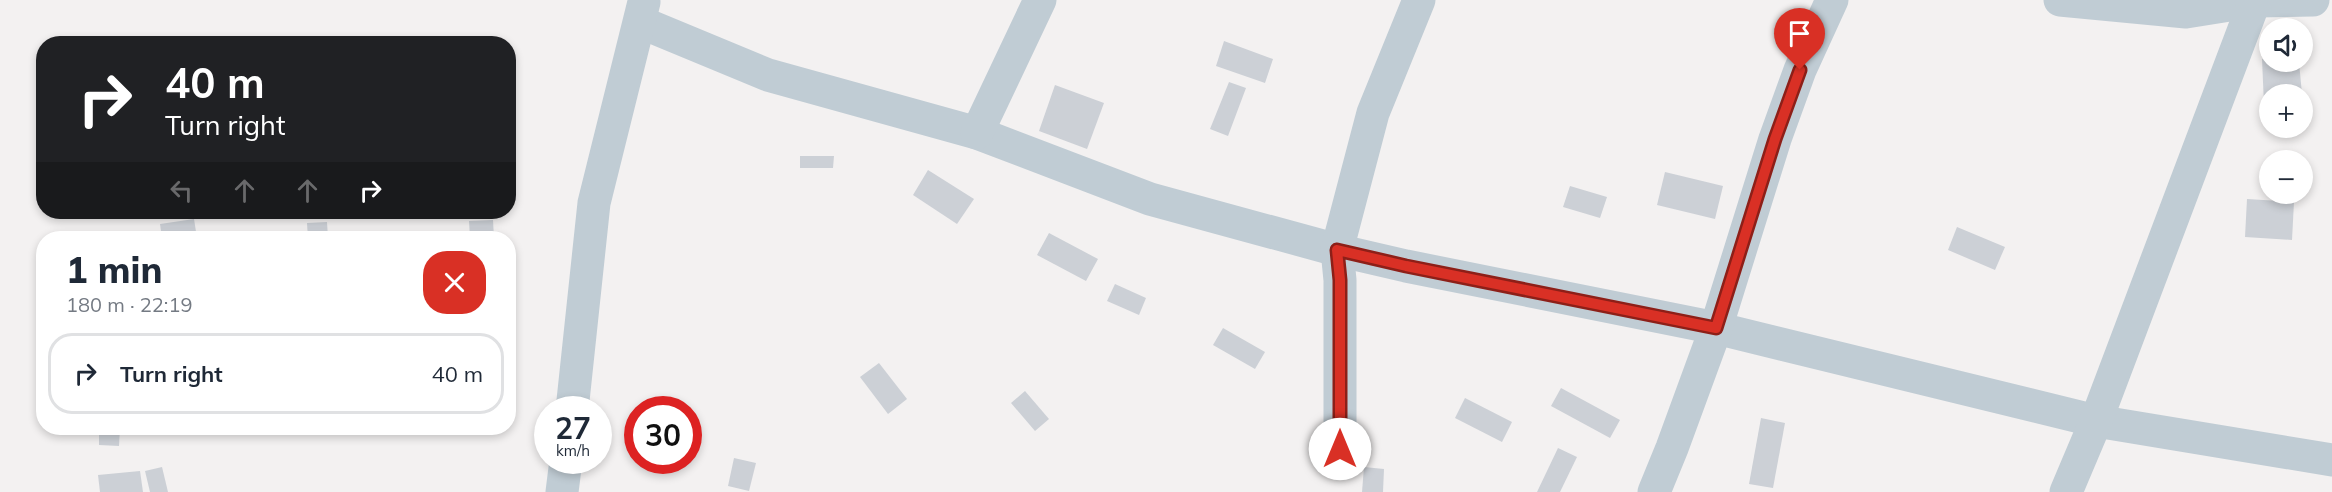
<!DOCTYPE html>
<html lang="en">
<head>
<meta charset="utf-8">
<style>
  body { margin:0; font-family:Mulish,sans-serif; background:#f6f6f7; color:#1f2937; height:100vh; display:flex; flex-direction:column; font-size:22px; white-space:nowrap }
  * { box-sizing:border-box; margin:0 }
  p { font-size:20px; color:#747a83 }
  .icon { flex:none; width:33px; height:33px; fill:none; stroke:currentColor; stroke-width:2; stroke-linecap:round; stroke-linejoin:round }
  .map { position:relative; flex:1; overflow:hidden }
  .side { position:absolute; left:36px; top:231px; width:480px; height:204px; display:flex; flex-direction:column; background:#fff; border-radius:24px; box-shadow:0 3px 9px #0003 }
  .side>* { flex:none }
  .guide { position:absolute; left:36px; top:36px; width:480px; height:183px; border-radius:24px; box-shadow:0 3px 9px #0003; background:#202124; color:#fff; overflow:hidden }
  .tools { position:absolute; left:2259px; top:18px; display:grid; gap:12px }
  .tools a { display:grid; place-items:center; width:54px; height:54px; border-radius:50%; background:#fff; box-shadow:0 3px 9px #0003; font-size:30px }
  .speed { position:absolute; left:534px; top:396px; display:flex; gap:12px; font-size:30px; font-weight:700; text-align:center }
  .speed>* { display:grid; place-content:center; width:78px; height:78px; border-radius:50%; background:#fff; box-shadow:0 3px 9px #0003; line-height:1 }
  .speed small { font-size:15px; font-weight:400 }
  .speed .limit { border:9px solid #d22; background:#fff; color:#111 }
  .pin { position:absolute; display:grid; place-items:center; width:51px; height:51px; color:#fff; margin:-62px -26px; border-radius:50% 50% 50% 0; rotate:-45deg; box-shadow:0 0 6px #0007 }
  .pin .icon { rotate:45deg }
  .me { position:absolute; width:66px; margin:-33px; rotate:0deg; stroke-linejoin:round; filter:drop-shadow(0 0 4px #0008) }
  .turn { display:flex; align-items:center; gap:21px; height:126px; padding:0 30px; font-size:27px }
  .turn .icon { width:78px; height:78px; stroke-width:2.5 }
  .turn b { display:block; font-size:42px; line-height:51px }
  .lanes { display:flex; align-items:center; height:57px; padding:0 30px; background:#0003; justify-content:center; gap:30px; direction:ltr }
  .lanes .off { opacity:.35 }
  .round { display:grid; place-items:center; flex:none; width:63px; height:63px; border-radius:24px; background:#f6f6f7 }
  .overview { display:flex; align-items:center; justify-content:space-between; height:102px; padding:0 30px }
  h1 { font-size:36px; font-weight:800; line-height:45px }
  ul { padding:0; list-style:none }
  li { display:flex; align-items:center; gap:18px; height:81px; margin:0 12px 9px; padding:0 18px; border:3px solid #e0e1e3; border-radius:24px }
  li div { flex:1 }
  li b { display:block; font-size:22px }
  li em { font-style:normal }
  .map>svg:first-child { display:block }
  .building { fill:#ccd0d6 }
  .lines { fill:none; stroke-linecap:round; stroke-linejoin:round }
  .minor { stroke:#c0ccd4; stroke-width:33 }
  .route-casing { stroke:#8d1f18; stroke-width:15 }
  .route { stroke:#d93025; stroke-width:10 }
</style>
</head>
<body>
<div class="map">
<svg width="2332" height="492" viewBox="0 0 2332 492">
  <rect width="100%" height="100%" fill="#f3f1f1"/>
  <g class="building">
    <path d="M1224 41 1273 59 1265 83 1216 66Z"/>
    <path d="M2270 58V62H2299L2302 94H2270V105H2264L2262 59Z"/>
    <path d="M1229 82 1246 88 1228 136 1210 129Z"/>
    <path d="M1055 85 1104 103 1087 149 1039 131Z"/>
    <path d="M800 156H834L833 168H800Z"/>
    <path d="M928 170 974 199 957 224 913 195Z"/>
    <path d="M1665 172 1723 186 1715 219 1657 205Z"/>
    <path d="M1570 186 1607 197 1600 218 1563 207Z"/>
    <path d="M2247 199 2294 202 2292 240 2245 237Z"/>
    <path d="M194 219 197 238H162L160 224Z"/>
    <path d="M493 220 494 238H470L469 221Z"/>
    <path d="M327 222 328 238H308L307 223Z"/>
    <path d="M1957 227 2005 247 1995 270 1948 250Z"/>
    <path d="M1049 233 1098 259 1086 281 1037 255Z"/>
    <path d="M1115 284 1146 298 1139 315 1107 301Z"/>
    <path d="M1223 328 1265 352 1255 369 1213 345Z"/>
    <path d="M879 363 907 399 888 414 860 377Z"/>
    <path d="M1561 388 1620 420 1610 438 1551 406Z"/>
    <path d="M1025 391 1049 419 1035 431 1011 403Z"/>
    <path d="M1465 398 1512 422 1502 442 1455 418Z"/>
    <path d="M1761 418 1785 423 1773 488 1749 484Z"/>
    <path d="M99 428H120L119 446 99 445Z"/>
    <path d="M392 428H410L408 435 391 431Z"/>
    <path d="M1558 448 1577 457 1560 492H1537Z"/>
    <path d="M734 458 756 463 749 491 728 486Z"/>
    <path d="M162 467 168 492H150L145 471Z"/>
    <path d="M1364 467 1384 469 1383 492H1362Z"/>
    <path d="M140 471 143 492H100L98 475Z"/>
  </g>
  <g class="lines">
    <g class="minor">
      <path d="M2060 0 2186 12 2255 1 2313 0"/>
      <path d="M640 22 768 75 977 133 1150 199 1337 250 1406 266 1716 328 2096 421 2332 460"/>
      <path d="M977 133 1040 0"/>
      <path d="M572 410 594 203 644 2"/>
      <path d="M1340 449V280L1337 250 1373 113 1419 0"/>
      <path d="M562 492 566 460"/>
      <path d="M1654 492 1672 448 1716 328 1775 139 1800 70 1832 0"/>
      <path d="M2066 492 2096 421 2255 0"/>
    </g>
  </g>
  <g class="lines">
    <g class="route-casing">
      <path id="route" d="M1340 449V280L1337 250 1406 266 1716 328 1775 139 1800 70"/>
    </g>
    <use href="#route" class="route"/>
  </g>
</svg>
<div class="tools">
<a><svg class="icon" aria-label="sound" viewBox="0 0 24 24"><path d="M4 9h4l5-4v14l-5-4H4zM17 9q2 3 0 6"/></svg></a>
<a>+</a>
<a>−</a>
</div>
<div class="speed"><div>27<small>km/h</small></div><div class="limit">30</div></div>
<div class="pin" style="left:1800px;top:70px;background:#d93025"><svg class="icon" aria-label="arrive" viewBox="0 0 24 24"><path d="M6 21V4h12l-3 4 3 4H6"/></svg></div>
<svg class="me" style="left:1340px;top:449px" viewBox="-20 -20 40 40"><circle r="19" fill="#fff"/><path d="M0-13L10 11 0 6-10 11z" fill="#d93025"/></svg>
<div class="guide">
<div class="turn"><svg class="icon" aria-label="right" viewBox="0 0 24 24"><path d="M7 20v-9h11M14 6l5 5-5 5"/></svg><div><b>40 m</b>Turn right</div></div>
<div class="lanes"><svg class="icon off" aria-label="left" viewBox="0 0 24 24"><path d="M17 20v-9H6M10 6l-5 5 5 5"/></svg><svg class="icon off" aria-label="ahead" viewBox="0 0 24 24"><path d="M12 20V5M6 11l6-6 6 6"/></svg><svg class="icon off" aria-label="ahead" viewBox="0 0 24 24"><path d="M12 20V5M6 11l6-6 6 6"/></svg><svg class="icon" aria-label="right" viewBox="0 0 24 24"><path d="M7 20v-9h11M14 6l5 5-5 5"/></svg></div>
</div>
<section class="side">
<div class="overview"><div><h1>1 min</h1><p>180 m · 22:19</p></div><a class="round" style="background:#d93025;color:#fff"><svg class="icon" aria-label="close" viewBox="0 0 24 24"><path d="M6 6l12 12M18 6L6 18"/></svg></a></div>
<ul>
<li><svg class="icon" aria-label="right" viewBox="0 0 24 24"><path d="M7 20v-9h11M14 6l5 5-5 5"/></svg><div><b>Turn right</b></div><em>40 m</em></li>
</ul>
</section>
</div>
</body>
</html>
